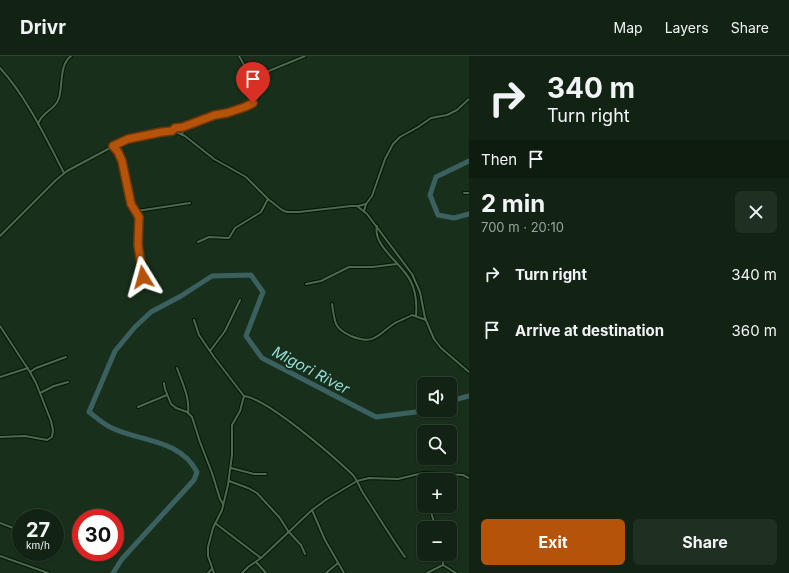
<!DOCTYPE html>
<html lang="en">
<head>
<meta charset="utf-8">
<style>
  body { margin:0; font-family:Inter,sans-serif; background:#1f2f22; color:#f1f3f6; height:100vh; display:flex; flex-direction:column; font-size:15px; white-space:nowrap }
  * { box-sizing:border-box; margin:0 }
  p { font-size:13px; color:#9ca4a0 }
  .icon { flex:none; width:22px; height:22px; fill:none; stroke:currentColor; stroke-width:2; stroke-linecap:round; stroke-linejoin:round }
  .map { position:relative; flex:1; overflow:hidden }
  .sheet { display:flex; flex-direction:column; background:#122314; width:320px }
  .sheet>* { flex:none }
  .hud { background:#122314; color:#f1f3f6; overflow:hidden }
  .controls { position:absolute; left:417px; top:321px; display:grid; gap:8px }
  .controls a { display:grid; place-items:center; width:40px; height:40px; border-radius:6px; background:#122314; box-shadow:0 1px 3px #0004,0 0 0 1px #314034; font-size:20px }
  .speed { position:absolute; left:12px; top:453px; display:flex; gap:8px; font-size:20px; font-weight:700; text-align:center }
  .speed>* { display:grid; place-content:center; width:52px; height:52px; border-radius:50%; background:#122314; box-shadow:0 1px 3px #0004,0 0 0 1px #314034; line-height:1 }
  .speed small { font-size:10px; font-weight:400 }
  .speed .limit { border:6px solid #d22; background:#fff; color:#111 }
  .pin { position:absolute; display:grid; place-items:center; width:34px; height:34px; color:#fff; margin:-41px -17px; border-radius:50% 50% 50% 0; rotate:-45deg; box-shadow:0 0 4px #0007 }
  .pin .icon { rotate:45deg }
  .me { position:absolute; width:44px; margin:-22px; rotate:352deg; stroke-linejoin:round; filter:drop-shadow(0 0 3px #0008) }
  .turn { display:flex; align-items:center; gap:14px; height:84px; padding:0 12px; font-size:18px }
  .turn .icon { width:52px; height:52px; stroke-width:2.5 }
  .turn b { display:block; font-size:28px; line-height:34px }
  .then { display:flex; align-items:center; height:38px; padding:0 12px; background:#0003; gap:8px; font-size:15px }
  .round { display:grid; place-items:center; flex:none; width:42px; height:42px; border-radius:6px; background:#1f2f22 }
  .overview { display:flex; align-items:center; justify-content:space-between; height:68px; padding:0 12px }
  h1 { font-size:24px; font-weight:700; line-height:30px }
  .action { display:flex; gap:8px; margin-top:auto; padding:8px 12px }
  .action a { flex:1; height:46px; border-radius:6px; background:#b45309; color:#fff; font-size:16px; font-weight:700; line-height:46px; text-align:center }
  .action a+a { background:#1f2f22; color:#f1f3f6 }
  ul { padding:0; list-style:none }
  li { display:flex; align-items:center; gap:12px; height:56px; padding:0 12px }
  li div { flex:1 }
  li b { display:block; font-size:15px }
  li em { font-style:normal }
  header { display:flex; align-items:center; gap:24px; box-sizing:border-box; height:56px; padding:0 20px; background:#122314; border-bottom:1px solid #314034 }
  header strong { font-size:19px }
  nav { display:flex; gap:22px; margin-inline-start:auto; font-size:14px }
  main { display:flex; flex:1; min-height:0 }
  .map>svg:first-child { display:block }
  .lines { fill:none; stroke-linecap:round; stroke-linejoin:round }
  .river { stroke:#3a605f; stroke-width:5 }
  .minor-casing { stroke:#021705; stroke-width:4 }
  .minor { stroke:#4f6851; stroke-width:2 }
  .route-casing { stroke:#753606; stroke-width:10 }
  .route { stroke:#b45309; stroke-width:7 }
  .labels { text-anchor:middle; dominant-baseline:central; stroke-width:4; stroke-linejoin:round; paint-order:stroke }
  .water-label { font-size:15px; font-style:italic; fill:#93ddda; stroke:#182f1b }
</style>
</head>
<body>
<header>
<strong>Drivr</strong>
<nav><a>Map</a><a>Layers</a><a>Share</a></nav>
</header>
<main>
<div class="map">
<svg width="469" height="517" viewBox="0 0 469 517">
  <rect width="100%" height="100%" fill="#182f1b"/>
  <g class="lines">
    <g class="river">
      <path d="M469 105 436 121 430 139 438 159 454 162 469 158"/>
      <path d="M450 345 469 340"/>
      <path d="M113 517 122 503 194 424 197 416C180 383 141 386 112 372 104 369 96 361 89 356L115 295 135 271 151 256 181 240 212 220 251 219 263 236 246 280 262 302 376 361 416 356 424 353"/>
    </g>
    <g class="minor-casing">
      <g id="minor">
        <path d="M0 12C26 40 46 82 64 117"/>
        <path d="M254 24 259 19 305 0"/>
        <path d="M38 68C43 54 55 55 59 42 63 29 59 9 71 0"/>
        <path d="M172 75 176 72 183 71"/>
        <path d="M182 78 185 70C194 66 204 62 214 59 227 56 259 53 260 34 260 28 253 23 250 19 245 13 243 6 239 0"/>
        <path d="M113 90 118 96 122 105 129 131 130 145 139 161 138 189 145 228"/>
        <path d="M464 137H469"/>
        <path d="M358 150 366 148"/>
        <path d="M137 155 190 147"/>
        <path d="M364 155 366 148 372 140 385 103 393 88 400 81 418 71 431 62 447 59 457 54 469 43"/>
        <path d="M377 170C372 189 402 208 410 224 416 235 417 248 416 260"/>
        <path d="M0 180 56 124 67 115 123 85 165 75H174L185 80 214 103 246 121 268 143 282 154 287 156H299L351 150H357L367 158 412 218 420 236 425 262 434 283 441 292 469 316"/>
        <path d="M198 186 209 181 229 182 235 172 261 156 268 143"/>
        <path d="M306 228 321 225 349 211H373L397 208"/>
        <path d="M332 248C335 265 333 272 351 280 375 290 378 278 395 267 401 264 407 262 412 259L426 264"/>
        <path d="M194 264 199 279 214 301 244 340 240 355 232 369V399L228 429 222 454 213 472 208 491V500L214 517"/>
        <path d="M0 270 30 316 36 327 51 365 53 374 52 381 47 384 25 380 0 381"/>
        <path d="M210 295 225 275 240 244"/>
        <path d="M177 312C182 326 190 342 188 357"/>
        <path d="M30 316 36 312 66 301"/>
        <path d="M0 321 28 312"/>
        <path d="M164 327 165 333 171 348 176 352 187 356 192 361 200 386 212 417 220 443 223 448"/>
        <path d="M40 337 54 330 68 326"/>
        <path d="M244 340C268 343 333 400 352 418 358 424 359 431 363 437 377 458 390 480 405 501"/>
        <path d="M138 351 167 339"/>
        <path d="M231 412 254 418H266"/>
        <path d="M418 419 424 433"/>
        <path d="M229 425 248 432 257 437 280 462 288 475 301 489 305 498"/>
        <path d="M429 450 436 472"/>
        <path d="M312 454 325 484 344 517"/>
        <path d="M0 467 21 475"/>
        <path d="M215 467 261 502"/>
        <path d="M0 500 48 517"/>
        <path d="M256 506 266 517"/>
        <path d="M443 509 456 517"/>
        <path d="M208 517 212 513"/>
        <path d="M242 517 248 511 261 502 312 454 327 443 357 425 369 422 398 423 423 417 463 419 469 422"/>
        <path d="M326 517 338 507"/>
        <path d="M427 517 443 509V498"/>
      </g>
    </g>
    <use href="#minor" class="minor"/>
  </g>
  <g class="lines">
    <g class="route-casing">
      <path id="route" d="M143 221 138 189 139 161 131 148 122 105 118 96 113 90 128 83 162 76 172 75 175 72 183 71 215 59 227 57 245 51 253 47"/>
    </g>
    <use href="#route" class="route"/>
  </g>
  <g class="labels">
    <g class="water-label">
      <text transform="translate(311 314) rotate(28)">Migori River</text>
    </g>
  </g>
</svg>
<div class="controls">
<a><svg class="icon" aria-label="sound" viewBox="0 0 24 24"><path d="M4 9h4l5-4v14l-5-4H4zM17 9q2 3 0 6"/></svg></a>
<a><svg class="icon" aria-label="search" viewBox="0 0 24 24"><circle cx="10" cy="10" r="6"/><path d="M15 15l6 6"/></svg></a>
<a>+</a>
<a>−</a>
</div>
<div class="speed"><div>27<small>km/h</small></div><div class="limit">30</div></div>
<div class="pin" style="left:253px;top:47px;background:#d93025"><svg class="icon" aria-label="arrive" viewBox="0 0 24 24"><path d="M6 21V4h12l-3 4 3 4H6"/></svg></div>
<svg class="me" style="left:143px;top:221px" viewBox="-20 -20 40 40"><path d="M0-17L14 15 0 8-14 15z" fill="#b45309" stroke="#fff" stroke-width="4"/></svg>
</div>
<section class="sheet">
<div class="hud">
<div class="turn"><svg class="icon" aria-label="right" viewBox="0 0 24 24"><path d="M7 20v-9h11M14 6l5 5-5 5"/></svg><div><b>340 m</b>Turn right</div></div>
<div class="then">Then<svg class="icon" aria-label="arrive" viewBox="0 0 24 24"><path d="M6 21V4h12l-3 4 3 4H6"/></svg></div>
</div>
<div class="overview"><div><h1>2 min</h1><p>700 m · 20:10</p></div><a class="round"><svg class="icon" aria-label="close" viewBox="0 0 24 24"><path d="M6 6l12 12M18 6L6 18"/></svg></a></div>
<ul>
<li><svg class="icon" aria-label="right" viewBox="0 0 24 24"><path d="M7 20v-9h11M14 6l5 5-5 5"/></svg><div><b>Turn right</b></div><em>340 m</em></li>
<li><svg class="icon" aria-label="arrive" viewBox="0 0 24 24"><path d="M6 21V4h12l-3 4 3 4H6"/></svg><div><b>Arrive at destination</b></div><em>360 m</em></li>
</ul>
<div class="action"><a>Exit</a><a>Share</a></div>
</section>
</main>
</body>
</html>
